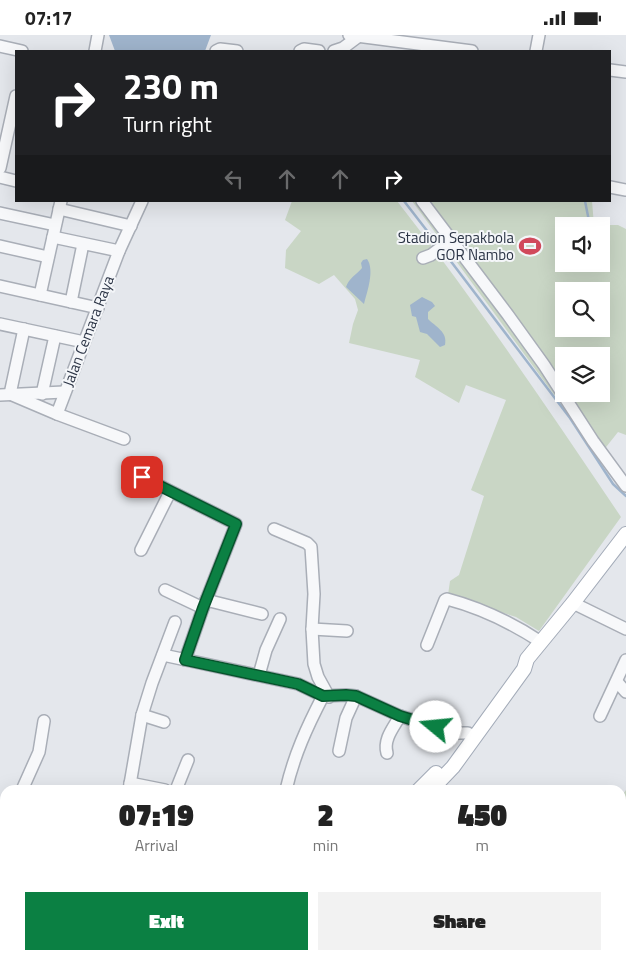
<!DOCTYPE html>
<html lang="en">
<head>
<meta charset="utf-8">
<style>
  body { margin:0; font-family:"Titillium Web",sans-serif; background:#f2f2f2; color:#222; height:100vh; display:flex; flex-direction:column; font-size:19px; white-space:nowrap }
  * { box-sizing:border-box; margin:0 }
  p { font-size:16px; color:#767676 }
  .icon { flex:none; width:28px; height:28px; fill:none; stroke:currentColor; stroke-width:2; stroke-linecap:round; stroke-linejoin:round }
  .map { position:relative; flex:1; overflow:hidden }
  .sheet { position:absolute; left:0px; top:750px; width:626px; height:175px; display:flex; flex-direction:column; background:#fff; border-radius:15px 15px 0 0; box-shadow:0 5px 20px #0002 }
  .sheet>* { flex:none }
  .banner { position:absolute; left:15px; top:15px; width:596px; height:152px; border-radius:0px; box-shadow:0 5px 20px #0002; background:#202124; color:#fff; overflow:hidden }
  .controls { position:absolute; left:555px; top:182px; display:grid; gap:10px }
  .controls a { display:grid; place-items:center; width:55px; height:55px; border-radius:0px; background:#fff; box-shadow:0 5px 20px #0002; font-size:25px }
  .pin { position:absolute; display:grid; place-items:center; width:42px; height:42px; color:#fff; margin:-21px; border-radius:10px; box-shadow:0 2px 8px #0006 }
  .me { position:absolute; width:55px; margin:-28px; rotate:287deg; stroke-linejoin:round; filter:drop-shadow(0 0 4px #0008) }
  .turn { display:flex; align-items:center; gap:18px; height:105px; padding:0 25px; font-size:22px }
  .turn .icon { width:65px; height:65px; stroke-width:2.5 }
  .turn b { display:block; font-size:35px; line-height:42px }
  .lanes { display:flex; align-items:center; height:48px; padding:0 25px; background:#0003; justify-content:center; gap:25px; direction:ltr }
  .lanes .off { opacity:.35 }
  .eta { display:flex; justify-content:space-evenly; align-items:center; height:85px; text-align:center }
  .eta b { font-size:30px; font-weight:800; line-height:35px }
  .action { display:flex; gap:10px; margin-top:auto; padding:10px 25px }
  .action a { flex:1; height:58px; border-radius:0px; background:#0b8043; color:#fff; font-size:20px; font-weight:800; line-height:58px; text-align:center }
  .action a+a { background:#f2f2f2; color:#222 }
  .status { display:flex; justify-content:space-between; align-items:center; height:35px; padding:0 25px; background:#fff; direction:ltr }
  .status svg { height:14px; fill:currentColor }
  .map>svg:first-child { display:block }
  .green { fill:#c9d6c5; fill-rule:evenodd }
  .water { fill:#9fb4cc }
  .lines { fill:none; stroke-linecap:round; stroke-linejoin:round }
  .stream { stroke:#9fb4cc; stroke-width:2.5 }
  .minor-casing { stroke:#a9aeb7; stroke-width:14 }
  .major-casing { stroke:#a3abb8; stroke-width:16 }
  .minor { stroke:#f7f8fa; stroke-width:11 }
  .major { stroke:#fff; stroke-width:14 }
  .route-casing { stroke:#07532c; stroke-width:12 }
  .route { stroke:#0b8043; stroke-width:9 }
  .labels { text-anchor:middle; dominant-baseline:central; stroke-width:4; stroke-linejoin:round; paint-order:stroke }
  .poi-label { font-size:15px; fill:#2b3445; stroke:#f4f6f9; text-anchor:end }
  .street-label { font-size:15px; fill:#2b3445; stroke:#f4f6f9 }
</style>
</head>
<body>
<div class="status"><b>07:17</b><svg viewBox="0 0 49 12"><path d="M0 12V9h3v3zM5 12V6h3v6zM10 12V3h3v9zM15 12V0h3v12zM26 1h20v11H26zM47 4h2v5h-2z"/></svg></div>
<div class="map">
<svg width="626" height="925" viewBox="0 0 626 925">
  <rect width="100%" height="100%" fill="#e4e7ec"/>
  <g class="green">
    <path d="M292 166H397C477 268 549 375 621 482L539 596 516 582 448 560 450 546 459 540 484 461 471 455 506 365 466 350 459 368 415 342 420 325 349 308 353 289 358 275 355 264 334 240 319 249 285 233 286 215 301 196 285 185Z"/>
    <path d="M412 166H592L594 190H618L626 194V400L618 397 599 421ZM564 191H601V229H564ZM564 256H601V294H564ZM564 321H601V359H564Z"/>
    <path d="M626 755V925H613L603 920H621V762Z"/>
  </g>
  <g class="water">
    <path d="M109 0H211L205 16H115Z"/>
    <path d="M367 224C375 235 367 257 364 269L346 252C349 243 356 240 362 233L361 228 363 225Z"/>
    <path d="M422 262 432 267 435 271 428 277V284C436 292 448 297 445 310L440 312 427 299 420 297 416 282 412 281 410 270Z"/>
  </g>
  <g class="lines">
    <g class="stream">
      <path d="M404 166 438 210"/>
      <path d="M585 166 590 191"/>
      <path d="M443 216 570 383 613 449 626 461"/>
    </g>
    <g class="minor-casing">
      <g id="minor">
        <path d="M349 0 472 16"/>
        <path d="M0 11 22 16"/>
        <path d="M95 16 98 0"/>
        <path d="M216 16 220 14 237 16"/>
        <path d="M300 16 304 14 319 16"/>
        <path d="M334 16 343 13 359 1"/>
        <path d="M536 16 539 0"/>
        <path d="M610 35 626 37"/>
        <path d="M0 133 16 61"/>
        <path d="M0 142 16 146"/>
        <path d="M610 152 626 155"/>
        <path d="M422 166 508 280 544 330 593 406 626 451"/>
        <path d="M59 174 131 191"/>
        <path d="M0 178 55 190"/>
        <path d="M53 202 119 216"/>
        <path d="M0 211 48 222"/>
        <path d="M423 223 431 220 452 204"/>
        <path d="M0 251 98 273"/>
        <path d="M40 260 61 166"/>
        <path d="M71 267 83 209"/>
        <path d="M0 289 84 307"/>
        <path d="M24 294 10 359 57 379 119 216 142 166"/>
        <path d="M42 359 55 301"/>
        <path d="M0 360 64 357"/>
        <path d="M57 379 124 404"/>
        <path d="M142 442 236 489 203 573 185 625"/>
        <path d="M274 494 307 508 311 512 314 559 312 594 314 629 318 642 329 662"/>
        <path d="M141 515 170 457"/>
        <path d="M165 555 203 573"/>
        <path d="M206 565 262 579"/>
        <path d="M573 568 626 594"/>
        <path d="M312 594 347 596"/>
        <path d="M427 610 445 565 447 564C481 573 512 588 541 607"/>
        <path d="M163 620 298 649 323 661 346 660 356 661 400 681 454 698H468"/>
        <path d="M259 640 266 615 280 584"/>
        <path d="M617 647 626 657"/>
        <path d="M142 680 164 687"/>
        <path d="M600 681 626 625"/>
        <path d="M339 716 346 683 356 661"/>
        <path d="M387 718C383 704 394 692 400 681"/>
        <path d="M130 748 165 755"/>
        <path d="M22 755 39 717 44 686"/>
        <path d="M129 755 142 680 152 648 175 587"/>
        <path d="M176 755 188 725"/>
        <path d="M286 755C294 720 307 692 323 661"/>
        <path d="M176 925 177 920"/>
        <path d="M300 925 301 920"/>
        <path d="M342 925 343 920"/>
        <path d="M382 925 383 920"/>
        <path d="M424 925 425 920"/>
      </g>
    </g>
    <g class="major-casing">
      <g id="major">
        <path d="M419 755 436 738"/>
        <path d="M431 755 453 732 524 634 527 624 573 568 626 499"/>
        <path d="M0 832H5"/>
        <path d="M594 920 602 925"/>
        <path d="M461 925 462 920"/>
      </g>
    </g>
    <use href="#minor" class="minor"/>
    <use href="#major" class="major"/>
  </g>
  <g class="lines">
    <g class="route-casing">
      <path id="route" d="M142 442 236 489 203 573 185 625 298 649 323 661 346 660 356 661 400 681 436 692"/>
    </g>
    <use href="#route" class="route"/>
  </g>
  <defs>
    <g id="stadium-bare" transform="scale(1.725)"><path d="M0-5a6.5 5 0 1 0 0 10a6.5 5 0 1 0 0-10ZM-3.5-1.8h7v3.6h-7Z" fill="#d1495b" stroke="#f4f6f9" stroke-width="2.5" paint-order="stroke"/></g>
  </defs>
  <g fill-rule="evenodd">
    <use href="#stadium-bare" x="530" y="211"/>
  </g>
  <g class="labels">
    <g class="poi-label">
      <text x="514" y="202">Stadion Sepakbola<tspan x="514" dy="17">GOR Nambo</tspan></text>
    </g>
    <g class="street-label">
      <text transform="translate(88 296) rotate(-69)">Jalan Cemara Raya</text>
    </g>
  </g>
</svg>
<div class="controls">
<a><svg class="icon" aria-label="sound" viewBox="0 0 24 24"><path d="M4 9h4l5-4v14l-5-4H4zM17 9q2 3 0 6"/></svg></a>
<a><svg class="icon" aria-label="search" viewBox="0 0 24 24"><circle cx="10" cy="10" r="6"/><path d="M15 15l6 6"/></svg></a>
<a><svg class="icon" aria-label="layers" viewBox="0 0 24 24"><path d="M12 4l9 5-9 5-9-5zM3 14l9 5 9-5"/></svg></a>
</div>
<div class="pin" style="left:142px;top:442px;background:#d93025"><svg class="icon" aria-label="arrive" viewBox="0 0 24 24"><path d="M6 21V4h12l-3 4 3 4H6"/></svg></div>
<svg class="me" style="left:436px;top:692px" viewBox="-20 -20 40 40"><circle r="19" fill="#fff"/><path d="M0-13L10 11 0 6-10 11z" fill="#0b8043"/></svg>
<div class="banner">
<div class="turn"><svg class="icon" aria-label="right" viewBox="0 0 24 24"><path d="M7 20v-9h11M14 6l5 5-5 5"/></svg><div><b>230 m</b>Turn right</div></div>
<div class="lanes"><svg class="icon off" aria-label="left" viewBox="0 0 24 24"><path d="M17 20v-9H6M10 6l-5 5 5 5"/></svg><svg class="icon off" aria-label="ahead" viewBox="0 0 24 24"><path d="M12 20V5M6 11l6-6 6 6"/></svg><svg class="icon off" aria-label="ahead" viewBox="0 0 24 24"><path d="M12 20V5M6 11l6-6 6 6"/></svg><svg class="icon" aria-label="right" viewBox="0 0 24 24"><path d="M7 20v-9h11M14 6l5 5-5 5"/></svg></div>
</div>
<section class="sheet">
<div class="eta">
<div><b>07:19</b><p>Arrival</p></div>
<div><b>2</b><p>min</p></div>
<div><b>450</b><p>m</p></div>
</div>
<div class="action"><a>Exit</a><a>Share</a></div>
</section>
</div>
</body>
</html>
